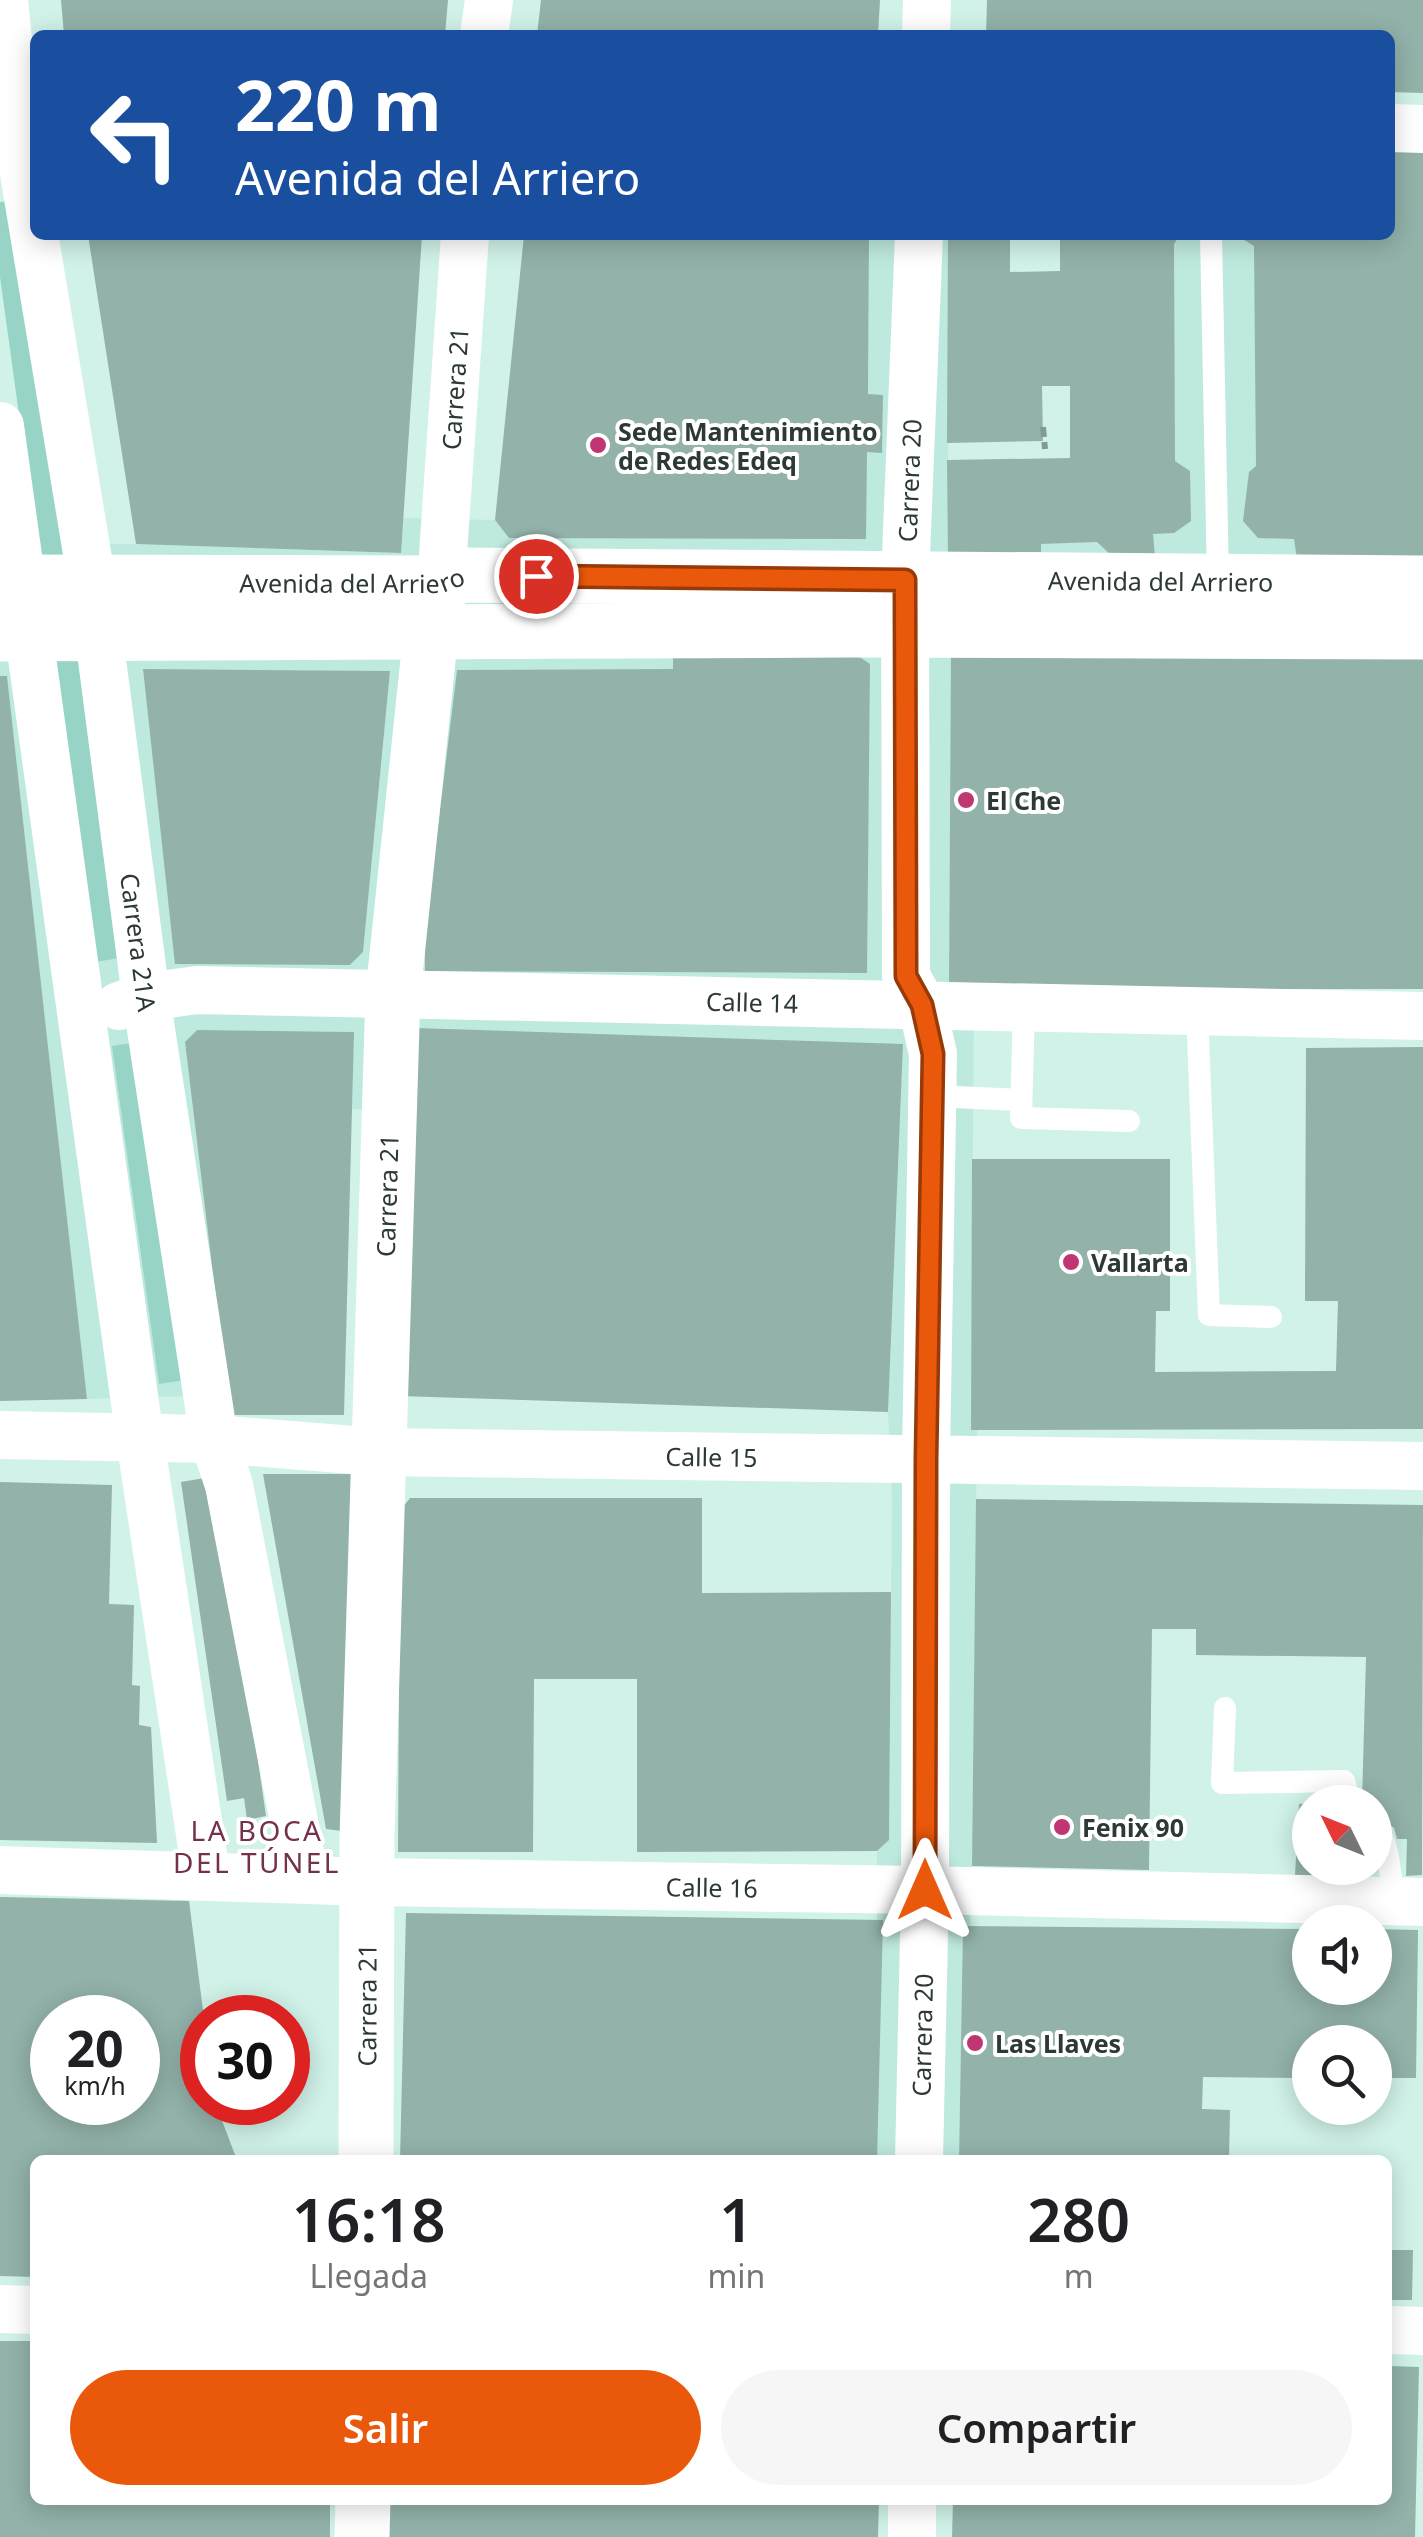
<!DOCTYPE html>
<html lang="es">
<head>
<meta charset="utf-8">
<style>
  body { margin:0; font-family:"Noto Sans",sans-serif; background:#f6f6f6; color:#202124; height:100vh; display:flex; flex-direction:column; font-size:38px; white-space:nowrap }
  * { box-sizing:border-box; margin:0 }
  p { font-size:32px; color:#757577 }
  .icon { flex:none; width:55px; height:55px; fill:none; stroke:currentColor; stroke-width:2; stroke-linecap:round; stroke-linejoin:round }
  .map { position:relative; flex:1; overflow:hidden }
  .panel { position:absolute; left:30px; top:2155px; width:1362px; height:350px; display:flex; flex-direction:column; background:#fff; border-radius:15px; box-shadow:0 5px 25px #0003 }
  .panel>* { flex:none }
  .banner { position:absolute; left:30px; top:30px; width:1365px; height:210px; border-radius:15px; box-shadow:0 5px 25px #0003; background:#1a4fa0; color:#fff; overflow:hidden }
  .needle { width:65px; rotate:313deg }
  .controls { position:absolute; left:1292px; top:1785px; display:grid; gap:20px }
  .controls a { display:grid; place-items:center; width:100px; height:100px; border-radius:50%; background:#fff; box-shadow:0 5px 25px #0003; font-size:50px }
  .speed { position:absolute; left:30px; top:1995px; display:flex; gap:20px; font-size:50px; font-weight:700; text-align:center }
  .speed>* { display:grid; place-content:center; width:130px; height:130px; border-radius:50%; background:#fff; box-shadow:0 5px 25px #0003; line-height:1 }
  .speed small { font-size:25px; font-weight:400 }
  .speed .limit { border:15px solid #d22; background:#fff; color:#111 }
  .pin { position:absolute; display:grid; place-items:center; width:85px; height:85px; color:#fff; margin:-42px; border:5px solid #fff; border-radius:50%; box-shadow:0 2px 10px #0007 }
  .me { position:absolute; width:110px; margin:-55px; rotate:0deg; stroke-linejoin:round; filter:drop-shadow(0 0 8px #0008) }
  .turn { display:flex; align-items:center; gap:35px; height:210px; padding:0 40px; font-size:45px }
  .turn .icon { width:130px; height:130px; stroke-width:2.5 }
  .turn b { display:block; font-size:70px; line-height:85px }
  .eta { display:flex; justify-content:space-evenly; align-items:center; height:170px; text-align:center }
  .eta b { font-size:60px; font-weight:600; line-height:70px }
  .button { display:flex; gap:20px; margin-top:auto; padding:20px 40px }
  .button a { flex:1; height:115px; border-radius:60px; background:#ea580c; color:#fff; font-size:40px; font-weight:600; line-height:115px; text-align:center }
  .button a+a { background:#f6f6f6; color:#202124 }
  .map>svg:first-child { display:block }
  .built { fill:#bee9de; fill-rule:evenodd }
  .green { fill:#97d4c6 }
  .building { fill:#92b2aa; fill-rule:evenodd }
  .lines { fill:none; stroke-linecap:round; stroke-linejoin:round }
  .path { stroke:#839b95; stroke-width:6; stroke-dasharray:10 5; stroke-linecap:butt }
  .service { stroke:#fff; stroke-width:22 }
  .minor { stroke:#fff; stroke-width:48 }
  .tertiary { stroke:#fff; stroke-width:55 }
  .route-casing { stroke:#983908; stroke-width:25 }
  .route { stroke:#ea580c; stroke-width:18 }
  .poi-dot { fill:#bf3672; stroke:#fff; stroke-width:4 }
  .labels { text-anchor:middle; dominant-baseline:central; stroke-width:8; stroke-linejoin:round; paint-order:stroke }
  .street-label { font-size:25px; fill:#2c3936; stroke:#fff }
  .poi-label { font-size:25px; font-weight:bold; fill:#2c3936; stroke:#fff; text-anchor:start }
  .neighbourhood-label { font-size:28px; letter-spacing:2.5px; fill:#75314c; stroke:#fff }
</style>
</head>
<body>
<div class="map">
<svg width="1423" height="2537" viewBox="0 0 1423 2537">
  <rect width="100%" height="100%" fill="#d0f2e9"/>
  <path class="built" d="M884 235H948V553L1041 552V544L1096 542 1110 235H1307L1308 559 951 646 949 988 974 989 971 1429 977 1430 972 1866 970 1926 963 1927 959 2160H877V1851L889 1839 892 1498 888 1412 903 1045 412 1113 352 1109 353 1032 197 1030 185 1043 228 1395 87 1399 7 676H0V545L136 544 400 553 403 518 495 520 510 538H786L867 452H882L883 396 868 394 869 238H884ZM673 650 851 651 870 664 866 973 425 971V933L457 670 673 669ZM143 670 390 671 363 952 350 965 176 964Z"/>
  <g class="green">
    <path d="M17 200 67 562 40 566 0 277V202Z"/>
    <path d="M82 655 125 957 96 962 53 660Z"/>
    <path d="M138 1042 185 1380 159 1384 112 1046Z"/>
  </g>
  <g class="building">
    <path d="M61 0H448L445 35H64Z"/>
    <path d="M541 0H880L878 35H537Z"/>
    <path d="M987 0H1423V93L1390 92V35H986Z"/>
    <path d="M1390 149H1423V561L1297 559 1294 539 1258 538 1243 521 1249 472 1256 466 1254 246 1236 235H1390Z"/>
    <path d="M88 235H422L401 553 136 544Z"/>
    <path d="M524 235H869L868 394 883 395 882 453 867 452 866 539 509 538 495 520Z"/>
    <path d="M948 235H1010V272L1060 271V235H1180L1174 244 1175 461 1190 471 1191 521 1174 533 1153 534 1155 557H1113L1097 542 1041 544V552L948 554 947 460 1070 458V386H1042L1043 441 947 443Z"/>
    <path d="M951 646H1423V989H949Z"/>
    <path d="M673 649 851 651 870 664 867 973 425 971V933L457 670 673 669Z"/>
    <path d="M143 669 390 671 363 952 350 965 175 964Z"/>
    <path d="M0 676H7L87 1399 0 1401Z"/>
    <path d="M415 1028 903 1044 888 1412 400 1396Z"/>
    <path d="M197 1030 354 1032 344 1415H230L185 1042Z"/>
    <path d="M1423 1047V1429L971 1430 972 1159H1170V1311H1156L1155 1372 1336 1371 1338 1301H1305L1306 1048Z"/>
    <path d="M263 1474H352L350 1832 326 1829Z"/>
    <path d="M217 1476 266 1816 247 1820 244 1798 227 1801 181 1482Z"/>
    <path d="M0 1482 112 1485 109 1604 134 1605 132 1685 140 1686 139 1725 151 1727 157 1843 0 1840Z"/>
    <path d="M410 1498H702V1593L891 1592 889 1840 877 1851 637 1852V1679H534L533 1852H398L400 1511Z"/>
    <path d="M976 1499 1423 1505 1422 1875 1406 1876 1407 1839H1397L1394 1828 1375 1813V1802H1362L1366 1657 1196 1655V1629H1152L1149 1870 972 1866Z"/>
    <path d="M1310 1803V1868H1366L1367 1877 1295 1875 1299 1804Z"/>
    <path d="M0 1897 189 1901 204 2018 202 2102H215L237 2160H35V2277L0 2276ZM52 2018H138V2102H52Z"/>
    <path d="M406 1913 883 1920 877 2160H400Z"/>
    <path d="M963 1926 1310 1929V1988H1375V1929L1418 1930 1416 2078H1375V2042H1310V2078L1203 2077 1202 2109 1230 2110 1229 2160H959Z"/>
    <path d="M1388 2250H1413L1412 2300H1388Z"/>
    <path d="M0 2341H35V2500H330V2537H0Z"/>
    <path d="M1388 2366 1419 2367 1415 2537H952L953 2500H1388Z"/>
    <path d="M388 2500H879L878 2537H388Z"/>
  </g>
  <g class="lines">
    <path class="path" d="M1043 427 1045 449"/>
    <g class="service">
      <path d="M1211 235 1218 581"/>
      <path d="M1024 1007 1021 1118 1129 1121"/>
      <path d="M1197 1011 1209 1315 1271 1317"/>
      <path d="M932 1096 1021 1100"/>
      <path d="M1225 1708 1222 1783 1344 1781 1350 1802"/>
      <path d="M1375 1827C1391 1842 1389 1879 1395 1902"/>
    </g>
    <g class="minor">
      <path id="s1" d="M4 0 17 131 92 583 146 997 214 1439 229 1485 305 1878"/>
      <path d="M484 35 489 0"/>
      <path d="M926 35 927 0"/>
      <path d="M1390 128 1423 129"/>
      <path d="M0 426 140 1439 206 1874"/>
      <path id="s2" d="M441 583 465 235"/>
      <path id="s3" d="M119 1006 146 997 197 990 1423 1016"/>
      <path id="s4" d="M0 1435 214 1439 379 1452 1423 1466"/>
      <path id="s5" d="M0 1870 367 1882 925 1890 1423 1902"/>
      <path id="s6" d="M919 2160 925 1890 926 1457 933 1054 922 1005 906 976 905 580 919 235"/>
      <path d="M0 2309 35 2310"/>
      <path d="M1388 2330 1423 2331"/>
      <path d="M912 2537V2500"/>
    </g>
    <g class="tertiary">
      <path id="s7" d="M0 582 441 583 462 575 1423 583"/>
      <path d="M0 634 850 630 1423 632"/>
      <path id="s8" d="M366 2160 367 1837 393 993 431 632 441 583"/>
      <path d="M362 2537 363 2500"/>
    </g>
  </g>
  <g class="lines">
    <g class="route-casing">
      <path id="route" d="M536 576 905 580 906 976 922 1005 933 1054 926 1458 925 1890"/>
    </g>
    <use href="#route" class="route"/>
  </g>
  <g class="poi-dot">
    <circle cx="598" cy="445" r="10"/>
    <circle cx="966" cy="800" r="10"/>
    <circle cx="1071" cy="1262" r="10"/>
    <circle cx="1062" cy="1827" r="10"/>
    <circle cx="975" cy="2043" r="10"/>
  </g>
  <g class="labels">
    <g class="street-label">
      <text stroke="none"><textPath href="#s2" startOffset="195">Carrera 21</textPath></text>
      <text stroke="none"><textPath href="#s6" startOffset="1685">Carrera 20</textPath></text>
      <text stroke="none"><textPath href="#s7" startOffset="352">Avenida del Arriero</textPath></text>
      <text stroke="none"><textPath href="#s7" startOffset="1162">Avenida del Arriero</textPath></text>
      <text stroke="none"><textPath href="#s1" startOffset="952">Carrera 21A</textPath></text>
      <text stroke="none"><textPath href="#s3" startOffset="635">Calle 14</textPath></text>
      <text stroke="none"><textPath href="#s8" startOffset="965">Carrera 21</textPath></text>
      <text stroke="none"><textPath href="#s4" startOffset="712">Calle 15</textPath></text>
      <text stroke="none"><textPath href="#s5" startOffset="712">Calle 16</textPath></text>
      <text stroke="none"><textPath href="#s8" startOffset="155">Carrera 21</textPath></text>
      <text stroke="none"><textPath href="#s6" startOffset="125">Carrera 20</textPath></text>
    </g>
    <g class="poi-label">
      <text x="618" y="431">Sede Mantenimiento<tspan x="618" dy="29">de Redes Edeq</tspan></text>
      <text x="986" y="800">El Che</text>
      <text x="1091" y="1262">Vallarta</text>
      <text x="1082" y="1827">Fenix 90</text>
      <text x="995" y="2043">Las Llaves</text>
    </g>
    <g class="neighbourhood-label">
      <text x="257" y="1830">LA BOCA<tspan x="257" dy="32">DEL TÚNEL</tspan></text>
    </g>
  </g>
</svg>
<div class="controls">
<a><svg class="needle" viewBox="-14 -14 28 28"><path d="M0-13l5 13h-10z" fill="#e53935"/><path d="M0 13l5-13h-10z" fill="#757577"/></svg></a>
<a><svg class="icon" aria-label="sound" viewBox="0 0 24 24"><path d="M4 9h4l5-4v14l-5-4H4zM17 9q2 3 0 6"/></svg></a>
<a><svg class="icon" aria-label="search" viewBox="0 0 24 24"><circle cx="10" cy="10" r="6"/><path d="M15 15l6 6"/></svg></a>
</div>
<div class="speed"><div>20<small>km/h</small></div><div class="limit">30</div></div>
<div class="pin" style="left:536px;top:576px;background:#d93025"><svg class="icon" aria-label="arrive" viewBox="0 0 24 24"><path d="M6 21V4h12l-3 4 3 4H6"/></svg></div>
<svg class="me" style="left:925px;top:1890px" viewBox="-20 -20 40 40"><path d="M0-17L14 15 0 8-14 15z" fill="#ea580c" stroke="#fff" stroke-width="4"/></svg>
<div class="banner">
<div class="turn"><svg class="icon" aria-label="left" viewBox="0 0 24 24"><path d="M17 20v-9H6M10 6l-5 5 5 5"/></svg><div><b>220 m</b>Avenida del Arriero</div></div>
</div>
<section class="panel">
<div class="eta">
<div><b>16:18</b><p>Llegada</p></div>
<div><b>1</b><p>min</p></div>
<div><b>280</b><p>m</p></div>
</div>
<div class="button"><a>Salir</a><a>Compartir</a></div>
</section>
</div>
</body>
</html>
